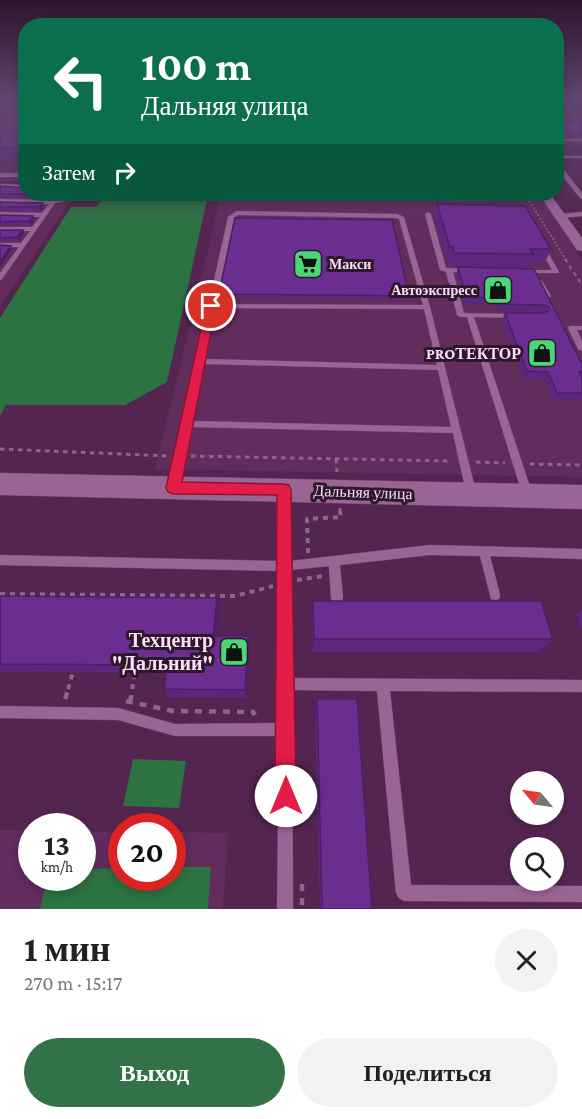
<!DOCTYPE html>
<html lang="ru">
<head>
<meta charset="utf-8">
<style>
  body { margin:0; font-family:"Crimson Pro",serif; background:#f2f2f2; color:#202124; height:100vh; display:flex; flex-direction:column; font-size:22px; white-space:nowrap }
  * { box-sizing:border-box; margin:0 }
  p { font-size:20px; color:#757577 }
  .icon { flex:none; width:33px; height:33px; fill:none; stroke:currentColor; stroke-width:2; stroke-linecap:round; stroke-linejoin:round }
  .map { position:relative; height:909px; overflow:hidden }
  .drawer { display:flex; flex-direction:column; background:#fff; flex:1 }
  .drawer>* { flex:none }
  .guide { position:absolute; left:18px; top:18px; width:546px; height:183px; border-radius:24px; box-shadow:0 3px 9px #0003; background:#0b6e4f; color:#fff; overflow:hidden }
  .needle { width:39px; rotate:299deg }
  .buttons { position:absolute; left:510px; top:771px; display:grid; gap:12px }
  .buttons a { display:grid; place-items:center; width:54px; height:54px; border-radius:50%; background:#fff; box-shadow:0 3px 9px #0003; font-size:30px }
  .speed { position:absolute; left:18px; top:813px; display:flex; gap:12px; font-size:30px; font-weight:700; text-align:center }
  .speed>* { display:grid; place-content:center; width:78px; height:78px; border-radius:50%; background:#fff; box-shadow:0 3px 9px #0003; line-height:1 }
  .speed small { font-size:15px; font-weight:400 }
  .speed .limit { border:9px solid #d22; background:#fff; color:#111 }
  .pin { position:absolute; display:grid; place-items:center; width:51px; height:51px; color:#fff; margin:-26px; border:3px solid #fff; border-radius:50%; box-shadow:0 2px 6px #0007 }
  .me { position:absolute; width:66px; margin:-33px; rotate:0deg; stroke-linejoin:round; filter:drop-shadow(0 0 4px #0008) }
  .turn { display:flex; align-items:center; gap:21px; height:126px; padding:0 24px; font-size:27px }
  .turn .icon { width:78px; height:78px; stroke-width:2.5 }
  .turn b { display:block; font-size:42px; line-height:51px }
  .then { display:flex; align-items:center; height:57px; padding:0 24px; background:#0003; gap:12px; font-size:22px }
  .round { display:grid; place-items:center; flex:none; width:63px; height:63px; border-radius:32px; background:#f2f2f2 }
  .overview { display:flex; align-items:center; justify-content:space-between; height:102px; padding:0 24px }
  h1 { font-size:36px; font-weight:700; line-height:45px }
  .cta { display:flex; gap:12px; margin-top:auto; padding:12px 24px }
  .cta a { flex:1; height:69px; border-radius:36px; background:#337249; color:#fff; font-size:24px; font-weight:700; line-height:69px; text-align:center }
  .cta a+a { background:#f2f2f2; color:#202124 }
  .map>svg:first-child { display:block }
  .built { fill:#622c5d }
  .green { fill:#2c7341 }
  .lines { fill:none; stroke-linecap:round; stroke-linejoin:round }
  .lane-casing { stroke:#6f456c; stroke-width:1 }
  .street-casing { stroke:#6f456c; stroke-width:1 }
  .secondary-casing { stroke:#6f456c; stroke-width:1 }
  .path-far4 { stroke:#8e648a; stroke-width:1.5; stroke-dasharray:2 2; stroke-linecap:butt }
  .path-far3 { stroke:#8e648a; stroke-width:2; stroke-dasharray:4 4; stroke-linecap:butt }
  .path-far2 { stroke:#8e648a; stroke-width:3; stroke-dasharray:4.5 4.5; stroke-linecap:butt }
  .path-far1 { stroke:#8e648a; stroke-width:4; stroke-dasharray:5 5; stroke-linecap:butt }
  .path { stroke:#8e648a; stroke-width:4.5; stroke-dasharray:7 7; stroke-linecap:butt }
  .lane { fill:#9a6595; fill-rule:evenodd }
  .street { fill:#9a6595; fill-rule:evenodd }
  .secondary { fill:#9a6595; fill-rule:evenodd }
  .wall { fill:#5d277d }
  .shaded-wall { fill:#4c2066 }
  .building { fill:#6c2d91; stroke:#4c2066; stroke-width:1.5 }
  .route { fill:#e11d48; stroke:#92132f; stroke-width:1.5 }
  .labels { text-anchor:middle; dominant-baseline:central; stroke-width:6; stroke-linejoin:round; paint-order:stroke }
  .far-poi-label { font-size:14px; font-weight:bold; fill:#fcdef8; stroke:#2d182b; text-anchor:start }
  .poi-label { font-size:16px; font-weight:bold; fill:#fcdef8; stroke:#2d182b; text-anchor:end }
  .street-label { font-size:16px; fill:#fcdef8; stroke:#2d182b }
  .near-poi-label { font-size:20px; font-weight:bold; fill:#fcdef8; stroke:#2d182b; text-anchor:end }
</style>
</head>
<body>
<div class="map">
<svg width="582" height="909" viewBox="0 0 582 909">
  <rect width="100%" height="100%" fill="#542550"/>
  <g class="built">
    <rect x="0" y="99" width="25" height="82"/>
    <path d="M556 99H582V145L557 146Z"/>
    <path d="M0 184H25L26 194H75L0 306Z"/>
    <path d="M109 194H540L582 261V477L155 469 221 196Z"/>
    <path d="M0 830H31L32 878H82L83 831 121 832 122 878H172L173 832 228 833 223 909H0Z"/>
  </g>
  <g class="green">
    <path d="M108 194 208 195 167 382 125 405H6L0 416V318L71 207H96Z"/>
    <path d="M133 759 186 761 179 808 123 806Z"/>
    <path d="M173 867H211L208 909H40L47 878H82L83 869 121 868 122 878H172Z"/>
  </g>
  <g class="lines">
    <g class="lane-casing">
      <g id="lane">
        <path d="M556 139H581L582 141H556Z"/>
        <rect x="556" y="156" width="26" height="2"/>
        <path d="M556 166H561L582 193V199L580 198 556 168Z"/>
        <rect x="0" y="173" width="26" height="4"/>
        <path d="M0 184 26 185V189L0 188Z"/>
        <path d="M69 194H74L69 200 55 203 2 279 0 280V273L19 247H0V243H21L30 231H0V227H32L40 217 0 216V212L42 213 49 204 0 203V199L53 200 65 198Z"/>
        <path d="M237 211 397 214 404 217 430 307 476 492 474 495 471 496 468 495 466 492 453 433 190 427 178 488 176 491 173 492 170 491 168 488 228 217ZM238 215 396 218 399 219 423 305 216 304 234 218ZM215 308 424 309 437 365 205 359ZM203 364 438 370 451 427 192 421Z"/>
        <path d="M428 212 431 214 446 268 468 269 471 271 468 273 453 272 464 313 513 314 517 316 513 318 474 317 532 493 530 496 527 497 524 496 522 493 467 317H461L457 315 446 272 440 270 425 214Z"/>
        <path d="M582 212V216L561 218 558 216 561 214Z"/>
        <path d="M542 245 545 247 559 272 558 273H521L520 272 523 270H552L539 247Z"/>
        <path d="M540 280 542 281 551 296 550 297 548 298 546 297 537 282Z"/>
        <path d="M569 326H582V330H577L582 341V351L578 349 568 328Z"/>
        <path d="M284 488 287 489 289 492 290 561 430 545 582 549V559L490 556 500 595 499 599 495 600 491 599 490 595 480 556 430 555 340 565 343 598 341 602 337 603 333 602 331 598 329 566 290 570 292 678 582 680V692L390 691 411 885 582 886V902L404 901 399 898 396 893 377 691 292 690 293 909H277L279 736H175L118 720 0 718V706L118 708 175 724 279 723V571L0 565V555L279 561V492L281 489Z"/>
      </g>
    </g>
    <g class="street-casing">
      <path id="street" d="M539 194H550L582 238V251L577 250Z"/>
    </g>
    <g class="secondary-casing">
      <path id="secondary" d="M0 473 582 485V509L0 495Z"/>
    </g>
    <path class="path-far4" d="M525 194 566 260"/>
    <path class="path-far3" d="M565 259 582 285"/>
    <g class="path-far2">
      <path d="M0 449 169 456"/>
      <path d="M191 456 451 461"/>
      <path d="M336 459 337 472"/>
      <path d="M476 462 505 463"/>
      <path d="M530 464 582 465"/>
      <path d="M340 508V512"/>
    </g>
    <g class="path-far1">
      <path d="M308 553 307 519 341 517 340 511"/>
      <path d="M297 580 323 576"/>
      <path d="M0 594 235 596 273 586"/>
      <path d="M68 689 73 672"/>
      <path d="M132 689 135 673"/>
    </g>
    <g class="path">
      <path d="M65 699 69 687"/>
      <path d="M126 701 173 711 253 712 255 715"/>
      <path d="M130 702 133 687"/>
      <path d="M302 884V909"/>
    </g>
    <use href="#lane" class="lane"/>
    <use href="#street" class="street"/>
    <use href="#secondary" class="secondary"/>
  </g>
  <g class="wall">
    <rect x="0" y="99" width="26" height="61"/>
    <path d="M565 99H582V106H575Z"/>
    <path d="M556 122H582V138L559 137 556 134Z"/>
    <path d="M0 186 25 188 53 194 50 198 0 197Z"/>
    <path d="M0 202 44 206 41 211 0 210Z"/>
    <path d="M437 204 551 249 545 262H530L528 267 451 266 449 260H446L434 217Z"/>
    <path d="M0 215 33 216 35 219 31 225H0Z"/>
    <path d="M0 230H23L24 233 19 241H0Z"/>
    <path d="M458 267 534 269 582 364V400H553L544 379 524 378 502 320 505 313H544L541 312 499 311 497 305 464 304 456 274Z"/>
    <path d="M446 284 453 301 452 304H449L445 288Z"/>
    <path d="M219 294 409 296V300L220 297Z"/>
    <path d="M0 596 217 598 220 608 217 636 250 645 247 697H169L164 689 166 673 0 672Z"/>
    <path d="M313 601 553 639 539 652H313L312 615Z"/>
    <path d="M582 610V629L577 614Z"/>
    <path d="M317 699 372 909H320L315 709Z"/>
  </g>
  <g class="shaded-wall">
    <path d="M43 203 44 206 41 211 39 207Z"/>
    <path d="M33 216 35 219 31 225 29 221Z"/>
    <path d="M23 230 24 233 19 241 17 237Z"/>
    <path d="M11 246 12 249 0 267V261Z"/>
    <path d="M217 598 220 608 216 645 213 636Z"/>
    <path d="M248 636 250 645 247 697 245 690Z"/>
  </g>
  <g class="building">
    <rect x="0" y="99" width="26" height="49"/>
    <path d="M556 122H582V133L561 132 556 128Z"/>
    <path d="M0 186 25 188 26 187V194H49H0Z"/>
    <path d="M0 202 43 203 39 207H0Z"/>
    <path d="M437 204 525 206 551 249H530L533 254 454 253 453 247H450Z"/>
    <path d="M0 215 33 216 29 221 0 222Z"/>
    <path d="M235 218 392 220 409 296 219 294Z"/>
    <path d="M0 230H23L17 237 0 238Z"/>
    <path d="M0 245 11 246 0 261Z"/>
    <path d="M458 267 534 269 582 364V372H579L582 378V393H557L548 372 527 371 505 313H544L550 310 549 307 544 305 502 304 499 298 466 297Z"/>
    <path d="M446 284H449L453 301H450Z"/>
    <path d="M0 596 217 598 213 636H248L245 690 164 689 168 665 0 664Z"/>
    <path d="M313 601H541L553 639H314Z"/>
    <path d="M317 699H357L372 909H322Z"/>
  </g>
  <linearGradient id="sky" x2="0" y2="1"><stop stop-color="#2e142c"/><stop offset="0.44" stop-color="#61466f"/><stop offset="1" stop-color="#61466f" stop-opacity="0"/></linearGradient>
  <rect width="582" height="226" fill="url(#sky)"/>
  <path class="route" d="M211 303 216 306 182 482 284 484 289 485 291 490 296 796 293 804 286 807 278 804 275 796 277 495 173 494 168 492 166 488 206 306Z"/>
  <defs>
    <g id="supermarket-square" transform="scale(1.5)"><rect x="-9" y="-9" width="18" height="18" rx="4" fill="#4bd677" stroke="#2d182b"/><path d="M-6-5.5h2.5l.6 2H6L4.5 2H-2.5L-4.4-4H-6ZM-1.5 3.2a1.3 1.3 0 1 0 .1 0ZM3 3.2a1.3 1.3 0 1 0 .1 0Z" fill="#111"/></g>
    <g id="shop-square" transform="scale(1.5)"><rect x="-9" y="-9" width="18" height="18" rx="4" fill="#4bd677" stroke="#2d182b"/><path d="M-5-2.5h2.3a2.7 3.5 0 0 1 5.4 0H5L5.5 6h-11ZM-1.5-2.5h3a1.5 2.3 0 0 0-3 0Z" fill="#111"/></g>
  </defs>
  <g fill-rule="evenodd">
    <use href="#supermarket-square" x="308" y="264"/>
    <use href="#shop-square" x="498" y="290"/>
    <use href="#shop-square" x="542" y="353"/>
    <use href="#shop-square" x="234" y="652"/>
  </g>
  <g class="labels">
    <g class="far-poi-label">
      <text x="329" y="264">Макси</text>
      <text x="477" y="290" text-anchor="end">Автоэкспресс</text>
    </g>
    <g class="poi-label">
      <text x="521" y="353">PROТЕКТОР</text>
    </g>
    <g class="street-label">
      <text transform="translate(363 492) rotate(2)">Дальняя улица</text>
    </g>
    <g class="near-poi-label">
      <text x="213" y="640">Техцентр<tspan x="213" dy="23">"Дальний"</tspan></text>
    </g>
  </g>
</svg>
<div class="buttons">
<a><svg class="needle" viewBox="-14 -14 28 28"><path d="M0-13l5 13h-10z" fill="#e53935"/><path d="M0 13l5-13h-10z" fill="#757577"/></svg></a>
<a><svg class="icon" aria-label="search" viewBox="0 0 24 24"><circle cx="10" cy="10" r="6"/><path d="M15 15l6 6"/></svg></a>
</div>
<div class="speed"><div>13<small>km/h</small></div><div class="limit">20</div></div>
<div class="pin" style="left:211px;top:306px;background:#d93025"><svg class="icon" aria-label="arrive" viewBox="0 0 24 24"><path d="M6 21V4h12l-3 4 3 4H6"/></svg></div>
<svg class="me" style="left:286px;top:796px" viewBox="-20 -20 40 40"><circle r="19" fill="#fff"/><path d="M0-13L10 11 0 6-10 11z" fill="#e11d48"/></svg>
<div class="guide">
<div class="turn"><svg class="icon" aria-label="left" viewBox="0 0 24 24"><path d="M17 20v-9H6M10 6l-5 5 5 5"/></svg><div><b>100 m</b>Дальняя улица</div></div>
<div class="then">Затем<svg class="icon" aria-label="right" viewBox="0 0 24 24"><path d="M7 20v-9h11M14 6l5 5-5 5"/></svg></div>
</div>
</div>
<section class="drawer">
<div class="overview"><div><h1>1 мин</h1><p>270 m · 15:17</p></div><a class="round"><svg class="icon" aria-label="close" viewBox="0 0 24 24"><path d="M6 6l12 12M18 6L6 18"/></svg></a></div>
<div class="cta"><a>Выход</a><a>Поделиться</a></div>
</section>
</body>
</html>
